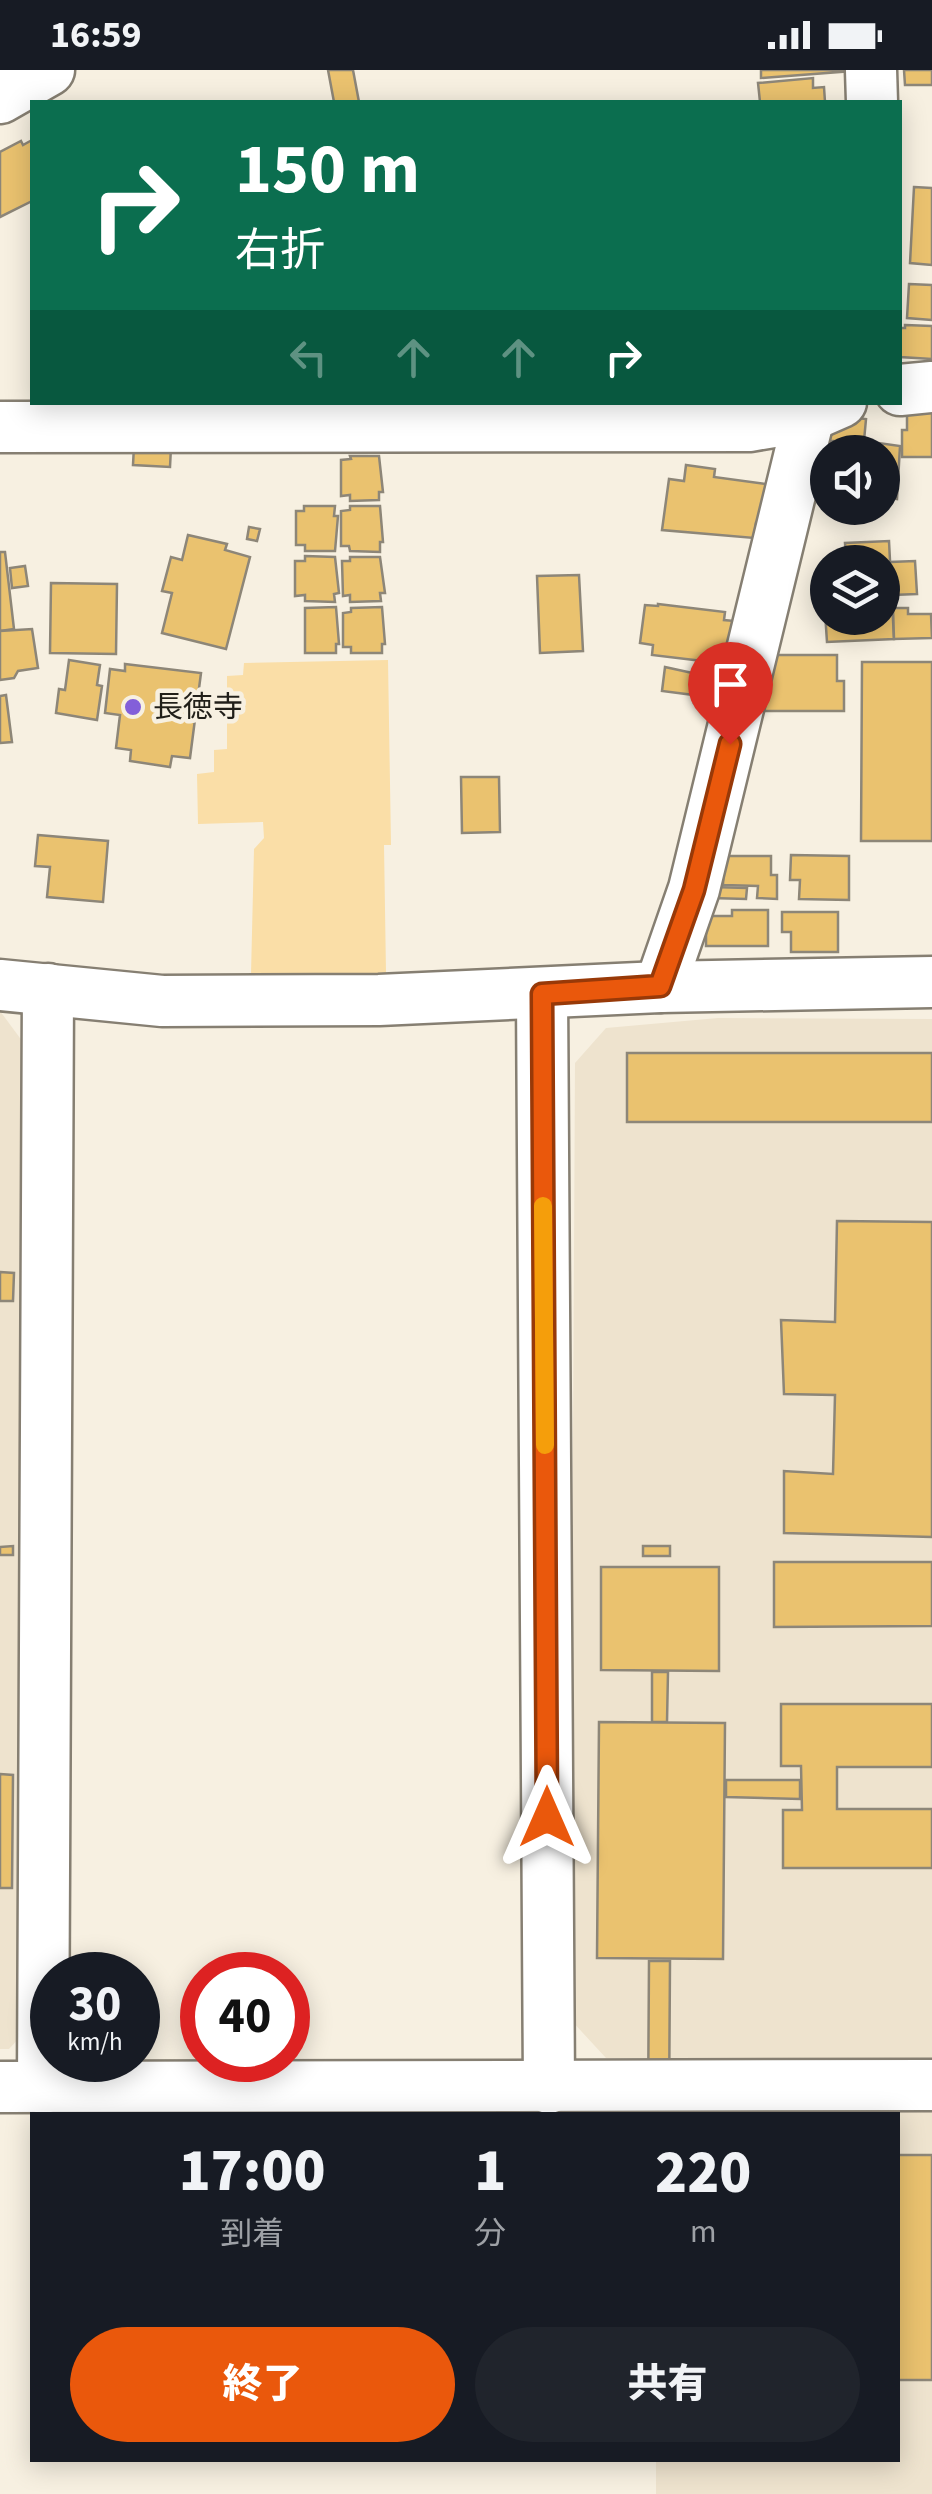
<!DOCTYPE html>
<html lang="ja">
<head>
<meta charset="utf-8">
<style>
  body { margin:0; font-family:"Source Sans 3","Noto Sans JP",sans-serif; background:#20242c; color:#f1f3f6; height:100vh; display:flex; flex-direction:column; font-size:38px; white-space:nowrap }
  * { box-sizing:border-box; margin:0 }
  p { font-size:32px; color:#9ea1a6 }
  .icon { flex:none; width:55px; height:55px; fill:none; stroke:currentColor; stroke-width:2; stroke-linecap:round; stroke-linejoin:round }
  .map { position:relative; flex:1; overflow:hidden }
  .drawer { position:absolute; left:30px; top:2042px; width:870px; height:350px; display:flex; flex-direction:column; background:#171b24; border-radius:0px; box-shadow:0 5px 25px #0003 }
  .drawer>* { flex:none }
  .hud { position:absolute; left:30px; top:30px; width:872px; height:305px; border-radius:0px; box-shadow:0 5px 25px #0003; background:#0b6e4f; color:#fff; overflow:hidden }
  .fabs { position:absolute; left:810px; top:365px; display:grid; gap:20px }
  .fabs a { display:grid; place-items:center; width:90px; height:90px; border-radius:50%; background:#171b24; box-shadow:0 5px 25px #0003; font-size:50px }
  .speed { position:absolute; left:30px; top:1882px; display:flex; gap:20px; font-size:50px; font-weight:700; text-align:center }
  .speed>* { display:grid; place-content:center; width:130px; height:130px; border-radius:50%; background:#171b24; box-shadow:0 5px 25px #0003; line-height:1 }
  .speed small { font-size:25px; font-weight:400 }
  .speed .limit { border:15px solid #d22; background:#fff; color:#111 }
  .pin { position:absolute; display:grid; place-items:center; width:85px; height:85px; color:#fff; margin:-102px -42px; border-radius:50% 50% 50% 0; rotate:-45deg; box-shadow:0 0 10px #0007 }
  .pin .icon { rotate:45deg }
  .me { position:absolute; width:110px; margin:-55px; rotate:0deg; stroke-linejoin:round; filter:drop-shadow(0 0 8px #0008) }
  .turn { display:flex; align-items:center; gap:35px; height:210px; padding:0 40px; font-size:45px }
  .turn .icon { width:130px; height:130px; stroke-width:2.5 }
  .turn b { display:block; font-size:70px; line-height:85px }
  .lanes { display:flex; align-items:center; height:95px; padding:0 40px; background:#0003; justify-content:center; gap:50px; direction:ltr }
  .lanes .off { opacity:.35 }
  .eta { display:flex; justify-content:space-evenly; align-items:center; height:170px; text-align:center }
  .eta b { font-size:60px; font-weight:800; line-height:70px }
  .button { display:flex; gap:20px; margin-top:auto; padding:20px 40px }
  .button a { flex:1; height:115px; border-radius:60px; background:#ea580c; color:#fff; font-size:40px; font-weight:800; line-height:115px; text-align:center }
  .button a+a { background:#20242c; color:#f1f3f6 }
  .status { display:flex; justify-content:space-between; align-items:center; height:70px; padding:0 50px; background:#171b24; direction:ltr }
  .status svg { height:28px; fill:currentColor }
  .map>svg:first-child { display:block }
  .built { fill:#eee3ce }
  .green { fill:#fadea7 }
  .building { fill:#eac26f; stroke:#8d8678; stroke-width:2.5 }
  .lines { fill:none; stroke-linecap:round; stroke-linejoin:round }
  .minor-casing { stroke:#867f72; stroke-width:55 }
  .minor { stroke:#fff; stroke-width:50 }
  .route-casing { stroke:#983908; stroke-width:25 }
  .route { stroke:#ea580c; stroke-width:18 }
  .slow { stroke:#f59e0b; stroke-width:18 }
  .poi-dot { fill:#835fd9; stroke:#f7f0e1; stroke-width:4 }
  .labels { text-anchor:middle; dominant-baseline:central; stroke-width:9; stroke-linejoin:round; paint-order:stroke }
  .poi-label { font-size:30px; fill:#211f19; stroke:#f7f0e1; text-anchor:start }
</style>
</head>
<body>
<div class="status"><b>16:59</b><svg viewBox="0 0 49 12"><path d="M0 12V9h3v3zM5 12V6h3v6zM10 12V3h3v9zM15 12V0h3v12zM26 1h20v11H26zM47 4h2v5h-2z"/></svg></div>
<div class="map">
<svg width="932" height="2424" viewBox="0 0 932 2424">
  <rect width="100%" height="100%" fill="#f7f0e1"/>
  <g class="built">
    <path d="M0 941 31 983 30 1956 9 1979H0Z"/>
    <path d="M718 948 932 949V2424H656V2390H898V2045H749L715 1988H606L570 1949 575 993 606 958Z"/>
  </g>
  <path class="green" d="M388 590 391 775H384L386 903 251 904 254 779 264 768 263 752 198 754 197 704 214 702V680L227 679V606L243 605 244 593Z"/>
  <g class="building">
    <path d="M328 0H353L359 32H334Z"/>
    <path d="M761 0H852V1L761 8Z"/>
    <path d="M904 0H932V15H905Z"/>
    <path d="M813 8V18L824 17 825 32H760L758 13Z"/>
    <path d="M32 70V131L0 147V82L21 71 23 75Z"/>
    <path d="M914 117 932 118V195L910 193Z"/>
    <path d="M909 214 932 215V250L907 248Z"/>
    <path d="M905 255 932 256V289L900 287V258H905Z"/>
    <path d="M907 335H932V387H902V360H907Z"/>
    <path d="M847 347 866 349 864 371 900 376 897 429 882 427V382H832L833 371H828L829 361Z"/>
    <path d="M134 376 171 377 170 397 133 395Z"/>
    <path d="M350 386H379L383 422H379V430L350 431V425L341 426V390L351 389Z"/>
    <path d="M686 395 715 399 714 407 766 414 761 454 756 453 754 468 662 460 669 409 684 411Z"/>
    <path d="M304 436H335L334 446H338L335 481H305V475H296V441H304Z"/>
    <path d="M350 436H380L383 472H380V482L350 481 349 476H341V441L350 440Z"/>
    <path d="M249 457 260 459 257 471 247 469Z"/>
    <path d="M188 465 227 474 225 480 250 487 226 579 162 563 172 523 162 521 171 487 182 490Z"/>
    <path d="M889 471 894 569 827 572 823 512 828 511V548H882V492L830 491 846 490 845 473Z"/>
    <path d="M0 482H5L14 559 0 561Z"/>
    <path d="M305 486 335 487 339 523 334 524 335 532 305 531V525L295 526V491H305Z"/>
    <path d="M350 487H380L385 523H380L381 531 350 532V525L343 526 342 491H350Z"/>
    <path d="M915 491 917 524 892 525 890 492Z"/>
    <path d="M25 496 28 516 12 518 10 498Z"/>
    <path d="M579 505 583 581 540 583 537 506Z"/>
    <path d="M51 513 117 514 116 584 50 583Z"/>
    <path d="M658 534 725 542 724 550 735 551 728 594 652 585 653 575 640 573 645 535 658 536Z"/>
    <path d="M336 537 339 574H336V583H305V538Z"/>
    <path d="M382 537 385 574H382V583H351V577H343V543L351 542V538Z"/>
    <path d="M893 538H908V544H931L932 568 894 569Z"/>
    <path d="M32 559 38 598 18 601 14 608 0 610V561Z"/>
    <path d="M768 585H837V611H844V641H756Z"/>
    <path d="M69 590 100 595 97 615 102 616 97 650 56 643 59 619 65 620Z"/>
    <path d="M862 592H932V771H861Z"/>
    <path d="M125 594 201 603 190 688 172 686 170 697 130 691 131 680 116 678 120 645 105 643 110 599 125 601Z"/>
    <path d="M665 597 697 604 694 625 662 621Z"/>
    <path d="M701 602 719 606 712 638 694 633Z"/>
    <path d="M6 625 12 672 0 673V626Z"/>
    <path d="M461 707H499L500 762 462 763Z"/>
    <path d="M38 765 108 771 103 832 47 827 50 797 35 796Z"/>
    <path d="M791 785 849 786V830L799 829 800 810H790Z"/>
    <path d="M724 786H771V805H777V829L757 828 758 816 723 815Z"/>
    <path d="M712 817 747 818 746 829 711 828Z"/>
    <path d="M732 840H768V876H706V846H732Z"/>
    <path d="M782 842H838V882H791V862H782Z"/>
    <rect x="627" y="983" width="305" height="69"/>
    <path d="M837 1151 932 1152V1467L784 1463V1401L833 1404 835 1325 784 1324 781 1250 835 1252Z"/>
    <path d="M0 1202 14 1203 13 1231H0Z"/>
    <path d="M13 1476V1485H0V1477Z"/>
    <rect x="643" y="1476" width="27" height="10"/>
    <path d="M774 1492H932V1556L774 1557Z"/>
    <path d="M601 1497H719V1601L601 1600Z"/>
    <path d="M652 1602H668L667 1652H652Z"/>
    <path d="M781 1634H932V1697H837V1739H932V1798H783V1740H802L801 1696H781Z"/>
    <path d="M599 1652 725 1653 723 1889 597 1888Z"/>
    <path d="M0 1704 13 1705 12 1818H0Z"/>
    <path d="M726 1710H800V1729L726 1727Z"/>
    <path d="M649 1891H670L669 2045H648Z"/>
    <rect x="898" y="2085" width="34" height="225"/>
  </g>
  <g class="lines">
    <g class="minor-casing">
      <g id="minor">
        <path d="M871 0 872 32"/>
        <path d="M0 28 49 0"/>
        <path d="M900 320 932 317"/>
        <path d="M0 357 749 356 809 346 841 332"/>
        <path d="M0 915 162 931 379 930 660 917 932 912"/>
        <path d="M660 917 694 819 809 346"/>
        <path d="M542 924 549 2018"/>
        <path d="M0 2017 932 2015"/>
        <path d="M43 2018 48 919"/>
      </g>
    </g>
    <use href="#minor" class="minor"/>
  </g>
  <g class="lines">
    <g class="route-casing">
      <path id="route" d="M547 1747 542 924 660 916 694 820 730 674"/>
    </g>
    <use href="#route" class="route"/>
    <path class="slow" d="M543 1136 545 1375"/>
  </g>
  <circle class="poi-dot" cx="133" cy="637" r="10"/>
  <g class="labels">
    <g class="poi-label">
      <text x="153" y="637">長徳寺</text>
    </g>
  </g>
</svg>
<div class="fabs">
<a><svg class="icon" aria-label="sound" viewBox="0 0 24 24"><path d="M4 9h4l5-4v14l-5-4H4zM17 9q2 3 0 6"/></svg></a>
<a><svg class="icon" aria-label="layers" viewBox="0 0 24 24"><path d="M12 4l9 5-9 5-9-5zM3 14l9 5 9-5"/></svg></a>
</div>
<div class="speed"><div>30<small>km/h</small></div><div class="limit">40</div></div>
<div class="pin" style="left:730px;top:674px;background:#d93025"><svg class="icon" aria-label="arrive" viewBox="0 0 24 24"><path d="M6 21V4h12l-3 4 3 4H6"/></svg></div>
<svg class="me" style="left:547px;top:1747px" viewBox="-20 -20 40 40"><path d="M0-17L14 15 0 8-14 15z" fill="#ea580c" stroke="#fff" stroke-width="4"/></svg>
<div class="hud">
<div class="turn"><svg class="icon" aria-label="right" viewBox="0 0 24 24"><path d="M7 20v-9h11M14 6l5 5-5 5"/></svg><div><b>150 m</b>右折</div></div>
<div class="lanes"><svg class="icon off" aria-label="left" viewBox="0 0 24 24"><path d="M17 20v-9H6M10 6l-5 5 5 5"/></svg><svg class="icon off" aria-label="ahead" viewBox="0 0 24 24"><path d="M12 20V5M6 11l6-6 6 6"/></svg><svg class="icon off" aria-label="ahead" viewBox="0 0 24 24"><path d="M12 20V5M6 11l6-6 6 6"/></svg><svg class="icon" aria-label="right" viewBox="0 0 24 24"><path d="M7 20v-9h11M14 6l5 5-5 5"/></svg></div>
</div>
<section class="drawer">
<div class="eta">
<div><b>17:00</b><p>到着</p></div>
<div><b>1</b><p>分</p></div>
<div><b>220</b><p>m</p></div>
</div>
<div class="button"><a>終了</a><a>共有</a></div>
</section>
</div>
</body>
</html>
